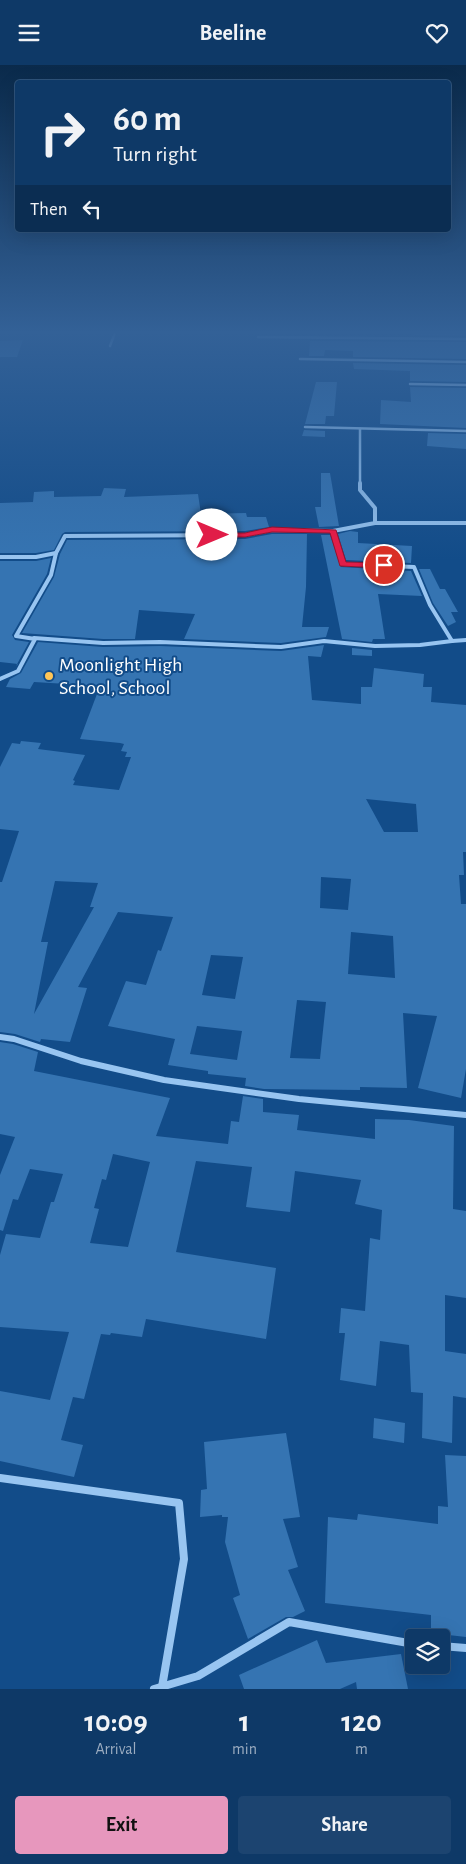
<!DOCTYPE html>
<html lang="en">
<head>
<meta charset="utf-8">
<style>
  body { margin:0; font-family:"Alegreya Sans",sans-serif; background:#1c4470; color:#f1f3f6; height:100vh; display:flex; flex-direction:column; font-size:19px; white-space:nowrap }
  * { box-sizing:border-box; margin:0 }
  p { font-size:16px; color:#9bacc0 }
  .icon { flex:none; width:28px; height:28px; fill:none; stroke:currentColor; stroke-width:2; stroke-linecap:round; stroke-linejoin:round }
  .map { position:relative; height:1624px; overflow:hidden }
  .side { display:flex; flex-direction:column; background:#0e3967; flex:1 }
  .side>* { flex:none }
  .banner { position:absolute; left:15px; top:15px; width:436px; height:152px; border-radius:5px; box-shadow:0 5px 20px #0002,0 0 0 1px #2e537b; background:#0e3967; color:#f1f3f6; overflow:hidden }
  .buttons { position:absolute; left:405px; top:1564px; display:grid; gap:10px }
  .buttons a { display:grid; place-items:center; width:45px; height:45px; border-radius:5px; background:#0e3967; box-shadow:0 5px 20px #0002,0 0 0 1px #2e537b; font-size:25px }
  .pin { position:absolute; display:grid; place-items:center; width:42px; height:42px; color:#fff; margin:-21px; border:2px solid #fff; border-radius:50%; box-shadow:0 1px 5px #0007 }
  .me { position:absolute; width:55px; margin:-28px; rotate:90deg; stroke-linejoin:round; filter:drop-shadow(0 0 4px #0008) }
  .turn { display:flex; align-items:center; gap:18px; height:105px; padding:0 15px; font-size:22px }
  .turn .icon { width:65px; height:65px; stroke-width:2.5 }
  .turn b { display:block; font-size:35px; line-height:42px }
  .then { display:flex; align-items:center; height:48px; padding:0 15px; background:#0003; gap:10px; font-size:19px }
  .eta { display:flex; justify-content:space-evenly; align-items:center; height:85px; text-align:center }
  .eta b { font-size:30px; font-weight:600; line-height:35px }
  .action { display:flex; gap:10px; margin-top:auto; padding:10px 15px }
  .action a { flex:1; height:58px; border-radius:5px; background:#e797bd; color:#111; font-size:20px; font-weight:600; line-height:58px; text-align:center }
  .action a+a { background:#1c4470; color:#f1f3f6 }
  header { display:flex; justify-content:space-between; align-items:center; height:65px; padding:0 15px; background:#0e3967; font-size:22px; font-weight:600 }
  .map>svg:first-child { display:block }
  .building { fill:#3574b2; fill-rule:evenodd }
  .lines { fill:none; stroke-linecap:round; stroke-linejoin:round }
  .street-far3 { stroke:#98c5f1; stroke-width:2.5 }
  .street-far2 { stroke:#98c5f1; stroke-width:4 }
  .street-far1 { stroke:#98c5f1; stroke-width:6 }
  .street { stroke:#98c5f1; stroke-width:8 }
  .route { fill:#e11d48; stroke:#92132f }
  .poi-dot { fill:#ffc657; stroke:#124c89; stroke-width:2 }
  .labels { text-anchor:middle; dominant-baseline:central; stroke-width:4; stroke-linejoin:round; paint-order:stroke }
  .poi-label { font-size:20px; fill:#fff; stroke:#124c89; text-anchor:start }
</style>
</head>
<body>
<header><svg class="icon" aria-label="menu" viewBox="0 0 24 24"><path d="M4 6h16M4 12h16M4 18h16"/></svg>Beeline<svg class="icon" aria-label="heart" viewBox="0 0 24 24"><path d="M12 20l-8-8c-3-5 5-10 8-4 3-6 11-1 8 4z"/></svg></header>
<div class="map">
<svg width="466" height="1624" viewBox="0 0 466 1624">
  <rect width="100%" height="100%" fill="#124c89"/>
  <g class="building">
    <path d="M414 268H466V271L414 270Z"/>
    <path d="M23 275 17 292H0V276Z"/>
    <path d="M310 276 466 277V294L353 292V286L325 285 324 291H309Z"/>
    <path d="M353 298 466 300V317L410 316V306L354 304Z"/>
    <path d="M316 317H337L334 351H326L325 359H305Z"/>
    <path d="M410 322 466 323V363L380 359 381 335 411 337Z"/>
    <path d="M304 365 325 366V372L302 371Z"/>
    <path d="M428 368 466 369V384L427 381Z"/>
    <path d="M321 408H330L339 461 319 462 315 442H321Z"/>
    <path d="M104 423 126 424 124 432 198 429 201 449 246 448 247 452H266L269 462 245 466 65 467 62 469 54 485 36 488H0V438L33 437 34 427 54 426V432L101 431Z"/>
    <path d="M350 466 358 467V478L412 481 411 498 346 495 338 469Z"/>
    <path d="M272 469H307L306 522 302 562H329L326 572 281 578 184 574 195 549 139 545 135 574H103L22 568 54 512 60 489 67 475 245 474Z"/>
    <path d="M321 470H330L341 502 411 506 422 531 378 529 385 574H373L372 577 342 574Z"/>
    <path d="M51 493 47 509 12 570 15 575 29 577 16 601 18 599 0 597V496H36Z"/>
    <path d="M419 504H430L440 524H445L458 547H451L456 557 448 561 433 538Z"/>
    <path d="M38 577 103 582 160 581 281 586 324 580 321 592 308 591 312 635 361 639V622H372L374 603 424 609 423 622H432L431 637 466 640V787H463L464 810H459L461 839H466V1004L461 1033 418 1023 437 951 403 948 407 1023 360 1022V1025L264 1024 245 1021 246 1013 208 1009V1006L168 1000 175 974 108 961 126 916 146 920 158 885 161 886 173 852 118 847 78 922 87 923 70 977 41 974 40 977 15 969 0 967V817H2L19 766 0 764V702L12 678 20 679 21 676 41 678 38 684 85 690 73 715 75 716 73 720 119 725 131 692H125L127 687 121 686 124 679 120 678 80 674 100 621 34 617 30 624 6 622 10 614 21 608ZM366 734 416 739 418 767H384ZM321 812 351 814 348 845 320 843ZM55 816 98 818 90 842H94L34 949 48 877H41ZM351 867 393 871 395 913 348 909ZM211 890 243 892 235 934 202 930ZM297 935 326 937 320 994 290 993ZM197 961 242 966 237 995 190 989Z"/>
    <path d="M352 583 372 585V591L352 590Z"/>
    <path d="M0 977 13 979 38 987 34 1006 170 1033 156 1071 228 1079 231 1056 239 1057 243 1031 263 1034V1047L299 1050 297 1065 375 1074V1054L409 1055 454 1061 453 1144 466 1146V1233L445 1230V1286L466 1289V1333L453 1331 452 1378 422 1373 423 1328 411 1327 409 1280 380 1276 376 1321 340 1315 345 1268H339L341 1243 365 1246 370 1173 380 1175 382 1145 355 1139 361 1115 295 1106 290 1147 246 1142 252 1102 196 1096 176 1187 276 1203 266 1274 146 1254 142 1272 111 1268 110 1270 101 1269 84 1334 73 1332 61 1375 83 1380 74 1412 0 1396V1326L50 1335 69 1267 0 1262V1190L6 1169 40 1173 51 1137H54L63 1109 30 1104 18 1135 13 1134 3 1166 0 1165V1110L15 1072 0 1069ZM113 1089 150 1097 128 1182 90 1178 99 1144 94 1143 102 1114 106 1115Z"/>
    <path d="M374 1353 405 1358 404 1378 373 1373Z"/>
    <path d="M286 1368 300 1452 283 1454 298 1502 288 1505 305 1546 293 1552H286L248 1574 233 1533 240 1530 225 1477 228 1452H222V1450L200 1452 201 1425 207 1424 204 1377Z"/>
    <path d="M445 1390 466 1391V1572L431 1568V1550L325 1538 328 1452 357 1455 358 1449 438 1459V1441L448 1442Z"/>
    <path d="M317 1575 326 1598 401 1589 408 1624H357L356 1617 340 1624H244L239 1610Z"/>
  </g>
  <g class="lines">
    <g class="street-far3">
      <path d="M258 272 466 274"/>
      <path d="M110 281 115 268"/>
      <path d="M300 294 466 297"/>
      <path d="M410 319 466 320"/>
      <path d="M305 362 466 366"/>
      <path d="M360 364V419"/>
    </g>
    <g class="street-far2">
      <path d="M360 418V425L375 443V458L333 466 343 499 414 502 430 540 452 576 466 575"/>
      <path d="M375 458H466"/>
      <path d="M0 492H36L56 488 65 471 245 470 272 465 333 466"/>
      <path d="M34 573 103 578 160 577 281 582 324 576 375 581 420 580 452 576"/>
      <path d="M0 614 18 606 35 574 16 571 51 510 56 488"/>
    </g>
    <path class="street-far1" d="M0 972 14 974 81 996 164 1015 299 1034 466 1050"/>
    <g class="street">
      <path d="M0 1413 179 1438 184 1494 162 1622"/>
      <path d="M441 1581 466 1583"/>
      <path d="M154 1624 198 1611 289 1557 414 1579"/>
    </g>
  </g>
  <linearGradient id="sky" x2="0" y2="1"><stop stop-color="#0a2a4b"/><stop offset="0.54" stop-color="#336197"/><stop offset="1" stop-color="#336197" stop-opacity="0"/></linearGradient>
  <rect width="466" height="495" fill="url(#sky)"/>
  <path class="route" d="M272 462 336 465 346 497 384 498 388 500 384 503 340 501 330 468 272 467 245 472H212L209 470 212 468H245Z"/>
  <circle class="poi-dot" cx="49" cy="611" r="5"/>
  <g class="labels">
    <g class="poi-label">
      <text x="59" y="600">Moonlight High<tspan x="59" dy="23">School, School</tspan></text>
    </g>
  </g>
</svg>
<div class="buttons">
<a><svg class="icon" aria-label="layers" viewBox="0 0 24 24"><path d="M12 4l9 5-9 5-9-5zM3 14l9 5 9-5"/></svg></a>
</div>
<div class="pin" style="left:384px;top:500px;background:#d93025"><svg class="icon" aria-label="arrive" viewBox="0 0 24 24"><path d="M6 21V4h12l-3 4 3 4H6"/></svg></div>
<svg class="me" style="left:212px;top:470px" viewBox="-20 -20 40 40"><circle r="19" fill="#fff"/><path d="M0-13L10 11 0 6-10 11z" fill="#e11d48"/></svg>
<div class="banner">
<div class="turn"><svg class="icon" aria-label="right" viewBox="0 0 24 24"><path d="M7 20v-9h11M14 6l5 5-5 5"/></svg><div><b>60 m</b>Turn right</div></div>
<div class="then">Then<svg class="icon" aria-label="left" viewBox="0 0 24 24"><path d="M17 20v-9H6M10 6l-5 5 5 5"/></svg></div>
</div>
</div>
<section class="side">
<div class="eta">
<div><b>10:09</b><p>Arrival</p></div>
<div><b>1</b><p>min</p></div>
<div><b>120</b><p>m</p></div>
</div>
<div class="action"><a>Exit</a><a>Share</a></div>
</section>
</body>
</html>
